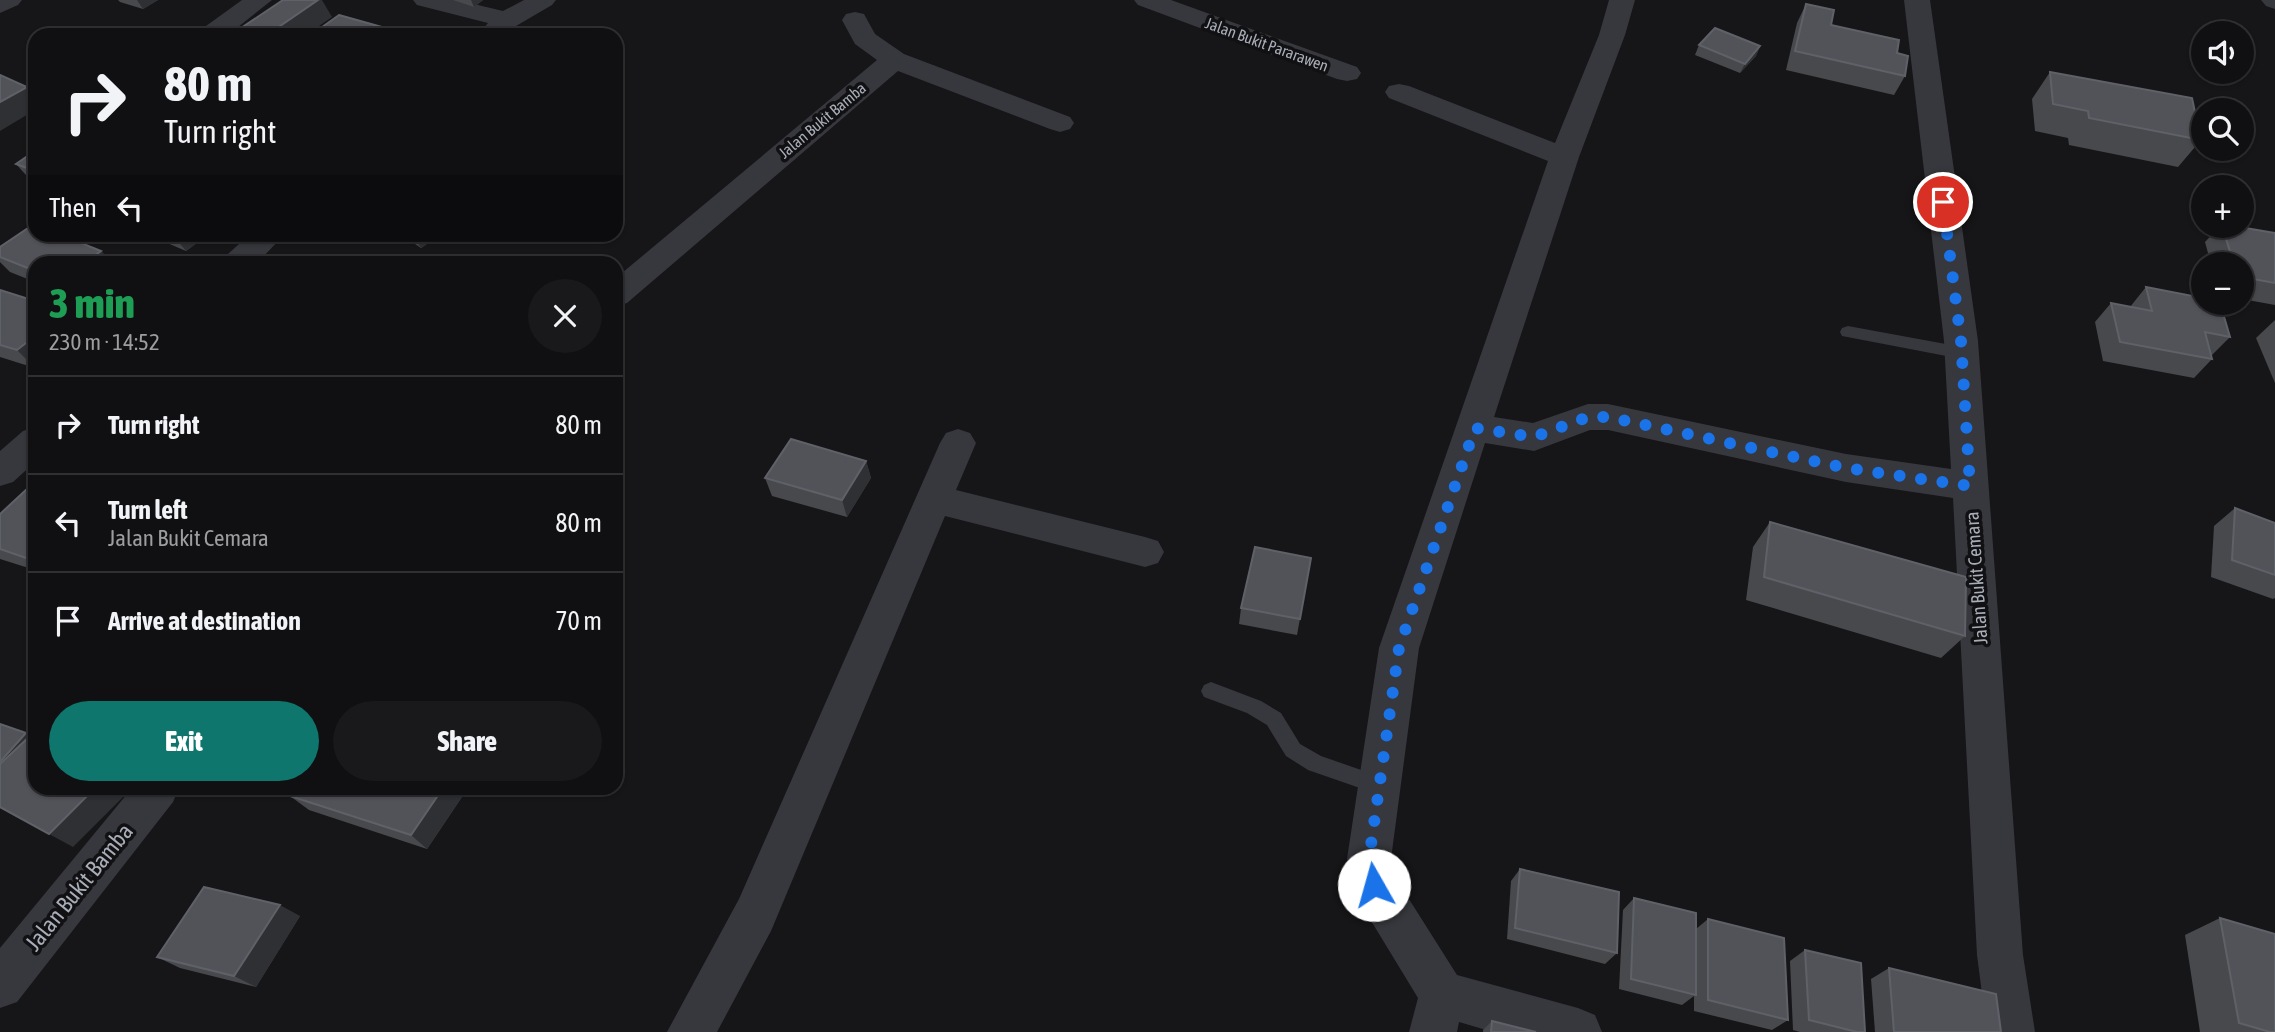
<!DOCTYPE html>
<html lang="en">
<head>
<meta charset="utf-8">
<style>
  body { margin:0; font-family:"Asap Condensed",sans-serif; background:#19191b; color:#f1f3f6; height:100vh; display:flex; flex-direction:column; font-size:26px; white-space:nowrap }
  * { box-sizing:border-box; margin:0 }
  p { font-size:23px; color:#9c9d9f }
  .icon { flex:none; width:38px; height:38px; fill:none; stroke:currentColor; stroke-width:2; stroke-linecap:round; stroke-linejoin:round }
  .map { position:relative; flex:1; overflow:hidden }
  .details { position:absolute; left:28px; top:256px; width:595px; height:539px; display:flex; flex-direction:column; background:#101012; border-radius:21px; box-shadow:0 2px 5px #0004,0 0 0 2px #303032 }
  .details>* { flex:none }
  .top-card { position:absolute; left:28px; top:28px; width:595px; height:214px; border-radius:21px; box-shadow:0 2px 5px #0004,0 0 0 2px #303032; background:#101012; color:#f1f3f6; overflow:hidden }
  .fabs { position:absolute; left:2191px; top:21px; display:grid; gap:14px }
  .fabs a { display:grid; place-items:center; width:63px; height:63px; border-radius:50%; background:#101012; box-shadow:0 2px 5px #0004,0 0 0 2px #303032; font-size:35px }
  .pin { position:absolute; display:grid; place-items:center; width:60px; height:60px; color:#fff; margin:-30px; border:4px solid #fff; border-radius:50%; box-shadow:0 2px 7px #0007 }
  .me { position:absolute; width:77px; margin:-38px; rotate:353deg; stroke-linejoin:round; filter:drop-shadow(0 0 5px #0008) }
  .turn { display:flex; align-items:center; gap:24px; height:147px; padding:0 21px; font-size:32px }
  .turn .icon { width:91px; height:91px; stroke-width:2.5 }
  .turn b { display:block; font-size:49px; line-height:60px }
  .then { display:flex; align-items:center; height:66px; padding:0 21px; background:#0003; gap:14px; font-size:26px }
  .round { display:grid; place-items:center; flex:none; width:74px; height:74px; border-radius:37px; background:#19191b }
  .summary { display:flex; align-items:center; justify-content:space-between; height:119px; padding:0 21px }
  h1 { font-size:42px; font-weight:800; line-height:52px; color:#1e9e55 }
  .cta { display:flex; gap:14px; margin-top:auto; padding:14px 21px }
  .cta a { flex:1; height:80px; border-radius:42px; background:#0f766e; color:#fff; font-size:28px; font-weight:800; line-height:80px; text-align:center }
  .cta a+a { background:#19191b; color:#f1f3f6 }
  ul { padding:0; list-style:none }
  li { display:flex; align-items:center; gap:21px; height:98px; padding:0 21px; border-top:2px solid #303032 }
  li div { flex:1 }
  li b { display:block; font-size:26px }
  li em { font-style:normal }
  .map>svg:first-child { display:block }
  .lines { fill:none; stroke-linecap:round; stroke-linejoin:round }
  .service { fill:#37383d; fill-rule:evenodd }
  .minor { fill:#37383d; fill-rule:evenodd }
  .wall { fill:#47494d }
  .shaded-wall { fill:#2f3033 }
  .building { fill:#525359; stroke:#5f6168; stroke-width:2 }
  .route { stroke:#1a73e8; stroke-width:12; stroke-dasharray:0 21.6 }
  .labels { text-anchor:middle; dominant-baseline:central; stroke-width:7; stroke-linejoin:round; paint-order:stroke }
  .far-street-label { font-size:16px; fill:#a8adb8; stroke:#111113 }
  .street-label { font-size:19px; fill:#a8adb8; stroke:#111113 }
  .near-street-label { font-size:23px; fill:#a8adb8; stroke:#111113 }
</style>
</head>
<body>
<div class="map">
<svg width="2275" height="1032" viewBox="0 0 2275 1032">
  <rect width="100%" height="100%" fill="#161618"/>
  <g class="lines">
    <g class="service">
      <path d="M1848 326 1962 347 1970 353 1962 359 1842 336 1840 332 1842 328Z"/>
      <path d="M1211 682 1261 701 1281 713 1300 744 1321 756 1387 779 1390 786 1387 793 1380 795 1308 770 1286 756 1267 725 1247 713 1204 697 1201 691 1204 685Z"/>
    </g>
    <g class="minor">
      <path d="M0 0H22L18 5 0 13Z"/>
      <path d="M242 0H272L228 35H204L202 32 206 26Z"/>
      <path d="M413 0H457L503 11 524 0H556L552 5 516 26 506 35H478L488 23 417 5Z"/>
      <path d="M1134 0H1171L1357 67 1361 73 1357 79 1347 81 1337 79 1138 5Z"/>
      <path d="M1609 0H1635L1625 35 1579 157 1494 417 1533 423 1588 404H1608L1846 454 1951 469 1944 341 1904 0H1930L1978 341 2023 955 2035 1032H1987L1977 955 1953 498 1846 482 1608 430H1590L1534 451 1485 443 1419 648 1391 859 1395 877 1457 975 1578 1008 1595 1015 1602 1032H1493L1459 1022 1457 1032H1409L1418 998 1359 901 1347 859 1379 648 1548 161 1389 98 1385 92 1389 86 1399 84 1409 86 1555 143 1599 35Z"/>
      <path d="M2261 0H2275V9L2266 6Z"/>
      <path d="M855 12 864 14 875 34 904 54 1070 117 1074 123 1070 129 1060 132 1050 129 898 71 627 303 616 306V278L877 60 855 44 842 20 846 14Z"/>
      <path d="M250 234H285L258 262H224L228 254Z"/>
      <path d="M35 427V462L13 482 0 486V451L23 431Z"/>
      <path d="M958 429 970 433 976 443 956 490 1145 537 1158 541 1164 552 1158 563 1145 567 945 516 771 931 717 1032H667L739 899 940 443 946 433Z"/>
      <path d="M132 788H179L173 802 17 1002 0 1008V948Z"/>
    </g>
  </g>
  <g class="wall">
    <path d="M118 0H158L143 9 120 2Z"/>
    <path d="M453 0H483L474 7Z"/>
    <path d="M1806 4 1831 25 1897 53 1905 76 1894 95 1786 70 1797 23Z"/>
    <path d="M1699 45 1760 46 1756 56 1740 73 1695 55Z"/>
    <path d="M2050 72 2201 140 2178 167 2069 145 2068 138 2035 131 2032 99Z"/>
    <path d="M35 151V185L16 164Z"/>
    <path d="M2220 226H2234L2275 233V305L2242 299V264H2211L2205 242Z"/>
    <path d="M146 234H209L186 251Z"/>
    <path d="M400 234H442L421 248Z"/>
    <path d="M0 247 101 251 111 262H35V282L10 272 0 262Z"/>
    <path d="M2146 287 2230 337 2211 356 2212 359 2194 378 2103 361 2095 322 2111 303 2130 307Z"/>
    <path d="M0 290 35 301V368L0 357Z"/>
    <path d="M2275 320V383L2256 338Z"/>
    <path d="M866 461 871 478 847 517 772 496 765 478Z"/>
    <path d="M35 493V570L0 559V514Z"/>
    <path d="M2235 508 2275 523V598L2273 599 2211 577 2214 526Z"/>
    <path d="M1770 522 1965 636 1941 658 1746 600 1753 547Z"/>
    <path d="M1311 558 1297 635 1239 624 1241 608Z"/>
    <path d="M468 788 427 849 309 810 290 796Z"/>
    <path d="M1520 869 1617 953 1605 964 1507 939 1511 881Z"/>
    <path d="M1634 898 1696 929 1708 919 1788 1020 1772 1030 1694 1011V996L1682 1005 1619 989 1623 910Z"/>
    <path d="M300 916 256 987 180 968 157 957Z"/>
    <path d="M2220 918 2275 1032H2200L2185 935Z"/>
    <path d="M1805 950 1865 1032H1800L1793 1030 1790 961Z"/>
    <path d="M1889 968 2001 1032H1875L1871 979Z"/>
    <path d="M1492 1021 1536 1032H1483V1030Z"/>
  </g>
  <g class="shaded-wall">
    <path d="M137 0H158L143 9Z"/>
    <path d="M318 0H322L332 17 306 35H267Z"/>
    <path d="M471 0H483L474 7Z"/>
    <path d="M1760 46 1756 56 1740 73 1745 64Z"/>
    <path d="M27 87 35 97V110L0 131V102Z"/>
    <path d="M172 234H209L186 251Z"/>
    <path d="M412 234H442L421 248Z"/>
    <path d="M101 251 111 262H86Z"/>
    <path d="M35 336V368L17 350Z"/>
    <path d="M866 461 871 478 847 517 842 500Z"/>
    <path d="M26 733 35 739 0 781V762Z"/>
    <path d="M95 788H124L129 791 73 847 49 834Z"/>
    <path d="M443 788H468L427 849 411 835Z"/>
    <path d="M280 905 300 916 256 987 234 976Z"/>
  </g>
  <g class="building">
    <path d="M283 0H318L267 35H246L235 32Z"/>
    <path d="M1806 4 1834 10 1831 25 1899 40 1897 53 1908 56 1905 76 1795 51Z"/>
    <path d="M339 15 396 31 391 35H311Z"/>
    <path d="M1715 28 1760 46 1745 64 1699 45Z"/>
    <path d="M2050 72 2192 98 2201 140 2089 118 2088 111 2053 104Z"/>
    <path d="M0 75 27 87 0 102Z"/>
    <path d="M35 151V171L16 164Z"/>
    <path d="M34 224 35 225V234H59L101 251 86 262H35V271L0 257V247Z"/>
    <path d="M2222 226H2234L2275 233V283L2242 277V264H2234Z"/>
    <path d="M2146 287 2203 298V303H2220L2230 337 2205 332 2212 359 2120 342 2111 303 2152 311Z"/>
    <path d="M0 290 35 301V336L17 350 0 345Z"/>
    <path d="M791 439 866 461 842 500 765 478Z"/>
    <path d="M26 490 35 493V561L0 549V514Z"/>
    <path d="M2235 508 2275 523V575L2232 560Z"/>
    <path d="M1770 522 1966 577 1965 636 1764 577Z"/>
    <path d="M1255 547 1311 558 1300 619 1241 608Z"/>
    <path d="M0 724 26 733 0 762Z"/>
    <path d="M30 736 35 739V788H95L49 834 0 807V764Z"/>
    <path d="M297 788H443L411 835 290 796Z"/>
    <path d="M1520 869 1619 892 1617 953 1515 928Z"/>
    <path d="M204 887 280 905 234 976 157 957Z"/>
    <path d="M1634 898 1696 913V995L1631 979Z"/>
    <path d="M2220 918 2275 934V1032H2270L2239 1023Z"/>
    <path d="M1708 919 1784 938 1788 1020 1708 1000Z"/>
    <path d="M1805 950 1861 963 1865 1032H1857L1809 1020Z"/>
    <path d="M1889 968 1996 994 2001 1032H1894Z"/>
    <path d="M1492 1021 1536 1032H1491Z"/>
  </g>
  <g class="lines">
    <path class="route" d="M1374 885 1369 859 1399 648 1475 428 1534 437 1588 417H1608L1846 468 1970 486 1961 341 1943 202"/>
  </g>
  <g class="labels">
    <g class="far-street-label">
      <text transform="translate(1267 44) rotate(20)">Jalan Bukit Pararawen</text>
      <text transform="translate(822 120) rotate(-40)">Jalan Bukit Bamba</text>
    </g>
    <g class="street-label">
      <text transform="translate(1976 578) rotate(-94)">Jalan Bukit Cemara</text>
    </g>
    <g class="near-street-label">
      <text transform="translate(79 887) rotate(-51)">Jalan Bukit Bamba</text>
    </g>
  </g>
</svg>
<div class="fabs">
<a><svg class="icon" aria-label="sound" viewBox="0 0 24 24"><path d="M4 9h4l5-4v14l-5-4H4zM17 9q2 3 0 6"/></svg></a>
<a><svg class="icon" aria-label="search" viewBox="0 0 24 24"><circle cx="10" cy="10" r="6"/><path d="M15 15l6 6"/></svg></a>
<a>+</a>
<a>−</a>
</div>
<div class="pin" style="left:1943px;top:202px;background:#d93025"><svg class="icon" aria-label="arrive" viewBox="0 0 24 24"><path d="M6 21V4h12l-3 4 3 4H6"/></svg></div>
<svg class="me" style="left:1374px;top:885px" viewBox="-20 -20 40 40"><circle r="19" fill="#fff"/><path d="M0-13L10 11 0 6-10 11z" fill="#1a73e8"/></svg>
<div class="top-card">
<div class="turn"><svg class="icon" aria-label="right" viewBox="0 0 24 24"><path d="M7 20v-9h11M14 6l5 5-5 5"/></svg><div><b>80 m</b>Turn right</div></div>
<div class="then">Then<svg class="icon" aria-label="left" viewBox="0 0 24 24"><path d="M17 20v-9H6M10 6l-5 5 5 5"/></svg></div>
</div>
<section class="details">
<div class="summary"><div><h1>3 min</h1><p>230 m · 14:52</p></div><a class="round"><svg class="icon" aria-label="close" viewBox="0 0 24 24"><path d="M6 6l12 12M18 6L6 18"/></svg></a></div>
<ul>
<li><svg class="icon" aria-label="right" viewBox="0 0 24 24"><path d="M7 20v-9h11M14 6l5 5-5 5"/></svg><div><b>Turn right</b></div><em>80 m</em></li>
<li><svg class="icon" aria-label="left" viewBox="0 0 24 24"><path d="M17 20v-9H6M10 6l-5 5 5 5"/></svg><div><b>Turn left</b><p>Jalan Bukit Cemara</p></div><em>80 m</em></li>
<li><svg class="icon" aria-label="arrive" viewBox="0 0 24 24"><path d="M6 21V4h12l-3 4 3 4H6"/></svg><div><b>Arrive at destination</b></div><em>70 m</em></li>
</ul>
<div class="cta"><a>Exit</a><a>Share</a></div>
</section>
</div>
</body>
</html>
